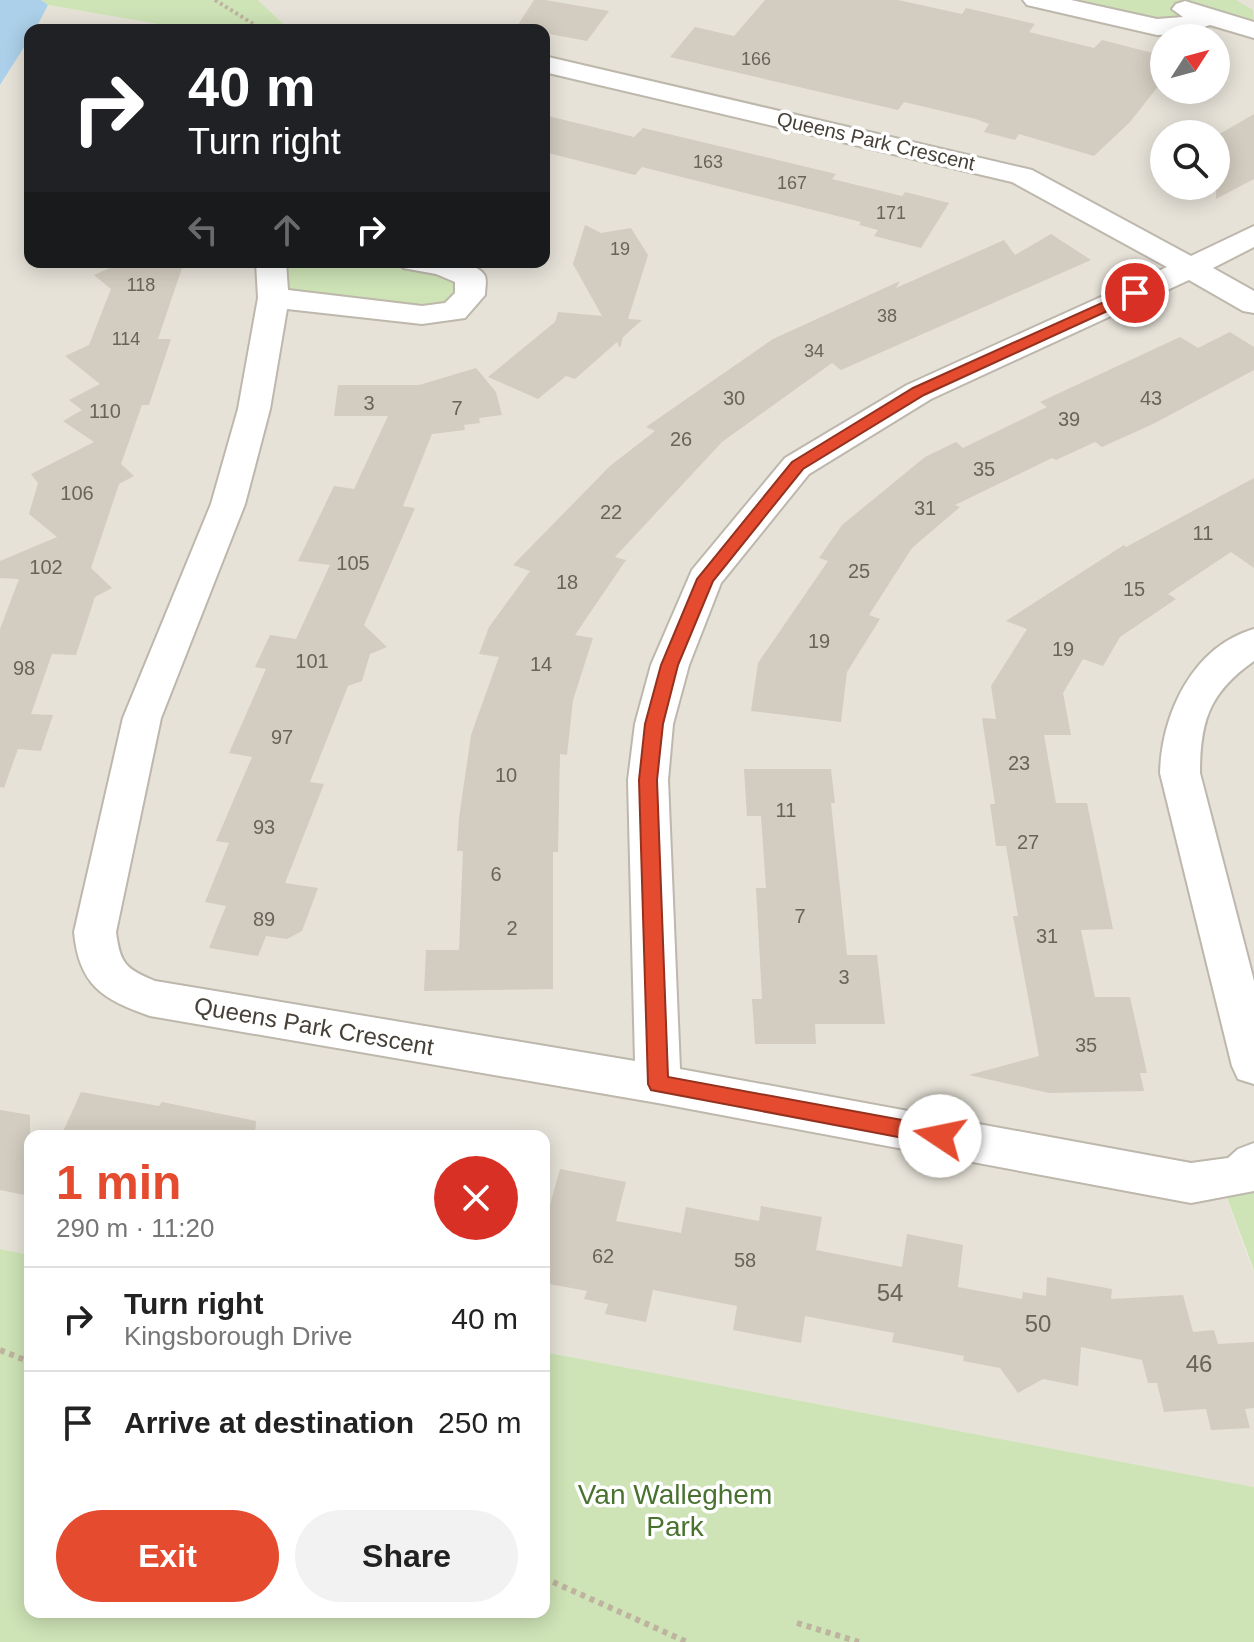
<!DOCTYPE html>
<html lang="en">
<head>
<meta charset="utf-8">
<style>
  body { margin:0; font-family:Helvetica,sans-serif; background:#f2f2f2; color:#222; height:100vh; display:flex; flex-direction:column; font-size:30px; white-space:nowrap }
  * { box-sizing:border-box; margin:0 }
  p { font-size:26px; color:#767676 }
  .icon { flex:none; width:44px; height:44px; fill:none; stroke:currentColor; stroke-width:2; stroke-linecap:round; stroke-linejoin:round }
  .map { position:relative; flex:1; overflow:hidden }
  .side { position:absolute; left:24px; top:1130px; width:526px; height:488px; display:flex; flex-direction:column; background:#fff; border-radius:16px; box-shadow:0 4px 20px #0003 }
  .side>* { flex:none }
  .hud { position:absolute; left:24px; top:24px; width:526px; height:244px; border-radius:16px; box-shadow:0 4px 20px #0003; background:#202124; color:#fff; overflow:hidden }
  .needle { width:52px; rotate:54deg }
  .tools { position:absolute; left:1150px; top:24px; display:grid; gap:16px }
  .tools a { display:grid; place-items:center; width:80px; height:80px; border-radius:50%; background:#fff; box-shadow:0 4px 20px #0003; font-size:40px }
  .pin { position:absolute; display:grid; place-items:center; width:68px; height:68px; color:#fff; margin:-34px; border:4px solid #fff; border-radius:50%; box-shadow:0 2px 8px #0007 }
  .me { position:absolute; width:88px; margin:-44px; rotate:281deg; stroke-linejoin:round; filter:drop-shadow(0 0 6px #0008) }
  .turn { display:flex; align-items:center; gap:28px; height:168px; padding:0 32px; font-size:36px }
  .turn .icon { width:104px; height:104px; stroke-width:2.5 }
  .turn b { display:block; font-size:56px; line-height:68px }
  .lanes { display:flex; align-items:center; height:76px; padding:0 32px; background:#0003; justify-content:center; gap:40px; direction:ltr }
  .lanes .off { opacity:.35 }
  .round { display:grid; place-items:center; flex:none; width:84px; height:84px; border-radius:42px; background:#f2f2f2 }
  .overview { display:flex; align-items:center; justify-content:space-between; height:136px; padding:0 32px }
  h1 { font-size:48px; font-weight:800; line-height:60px; color:#e44b2f }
  .button { display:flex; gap:16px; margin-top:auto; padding:16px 32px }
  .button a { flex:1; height:92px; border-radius:48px; background:#e44b2f; color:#fff; font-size:32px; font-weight:800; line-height:92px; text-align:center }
  .button a+a { background:#f2f2f2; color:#222 }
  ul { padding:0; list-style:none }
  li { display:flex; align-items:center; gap:24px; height:104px; padding:0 32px; border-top:2px solid #e0e0e0 }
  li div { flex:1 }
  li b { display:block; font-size:30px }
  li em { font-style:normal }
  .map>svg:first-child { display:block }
  .residential { fill:#e6e2d8; fill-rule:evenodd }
  .green { fill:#cee3b6 }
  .water { fill:#acd0e9 }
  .building { fill:#d3ccc0 }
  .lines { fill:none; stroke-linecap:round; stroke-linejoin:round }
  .minor-casing { stroke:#bdb7ac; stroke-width:4 }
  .path-far1 { stroke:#beb39f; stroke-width:4; stroke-dasharray:3 3; stroke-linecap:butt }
  .path { stroke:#beb39f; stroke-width:6; stroke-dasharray:5 5; stroke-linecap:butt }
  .minor { fill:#fff; fill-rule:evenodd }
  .route { fill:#e44b2f; stroke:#94311f; stroke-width:2 }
  .labels { text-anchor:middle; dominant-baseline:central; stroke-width:7; stroke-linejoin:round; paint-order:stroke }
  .far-number-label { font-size:18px; fill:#69635a }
  .far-street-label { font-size:20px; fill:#464038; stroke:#fff }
  .number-label { font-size:20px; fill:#69635a }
  .street-label { font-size:24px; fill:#464038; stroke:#fff }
  .near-number-label { font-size:24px; fill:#69635a }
  .near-park-label { font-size:28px; fill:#497231; stroke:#fff }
</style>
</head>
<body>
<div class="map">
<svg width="1254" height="1642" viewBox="0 0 1254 1642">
  <rect width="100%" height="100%" fill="#f3f0e9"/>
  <g class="residential">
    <path d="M258 0H1254V1181L1218 1175 1254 1273V1487L544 1352V1136H30V1255L0 1249V85L30 38V262H544V30H290ZM1164 38H1216V90H1164ZM1164 134H1216V186H1164Z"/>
    <path d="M48 5 192 30H35Z"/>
  </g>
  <g class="green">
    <path d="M41 0H258L290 30H192L48 5Z"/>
    <path d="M1036 0H1236L1253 10 1254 30 1211 16 1182 26Z"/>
    <path d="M271 262H427L469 267 462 314 273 298Z"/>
    <path d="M1218 1174 1254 1181V1273L1253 1268Z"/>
    <path d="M0 1249 30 1255V1612H544V1352L1254 1487V1642H0Z"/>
  </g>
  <path class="water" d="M0 0H41L48 5 35 30H30V38L0 85Z"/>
  <g class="building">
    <path d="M534 0H545L609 11 587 41 544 33V30L516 28Z"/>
    <path d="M765 0H898L962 14 966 8 1035 24 1029 32 1094 48 1102 40 1164 56V79L1130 122 1094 156 1019 134 1015 140 984 132 989 124 976 119 904 102 898 110 670 57 695 27 734 36Z"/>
    <path d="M1254 114V179L1216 199V136Z"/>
    <path d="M544 115 634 137 643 128 836 174 832 179 902 196 905 192 949 203 921 248 874 236 878 230 859 225 861 222 642 167 635 175 544 152Z"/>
    <path d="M585 225 601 233 631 228 648 255 628 319 642 320 623 337 620 348 617 342 575 379 566 376 538 399 488 377 555 322 558 312 602 316 573 264Z"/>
    <path d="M1051 234 1091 260 841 370 832 363 722 442 615 557 626 560 575 635 593 638 573 700 567 755 560 754 558 852H553V989L424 991 426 950H459L463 851H457L459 818 471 735 499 657 479 654 489 627 530 571 513 565 610 466 655 431 646 427 773 339 900 281 896 288 1004 240 1015 255Z"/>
    <path d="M124 262H184L158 339H171L149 405H142L121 464 134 476 119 484 91 568 112 588 95 597 76 655 52 654 31 714 53 715 41 751 18 749 4 788 0 787V629L19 579 0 578V561L57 537 29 514 38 483 31 474 94 442 63 421 82 410 69 400 100 384 65 356 89 345 111 289 94 275Z"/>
    <path d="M1230 332 1254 347V370L1153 424 1102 447 1095 442 1056 460 1052 458 955 505 960 507 912 548 869 615 880 619 847 672 841 722 751 711 758 663 828 561 819 558 842 525 925 457 956 442 963 448 1047 407 1040 402 1180 337 1198 348Z"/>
    <path d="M476 368 496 392 502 415 479 418 480 423 464 425 465 430 432 434 403 506 415 508 364 625 387 647 370 654 362 681 348 686 310 782 324 784 285 883 318 888 302 931 287 939 266 936 258 956 209 948 226 906 205 902 229 843 216 841 252 757 229 753 266 669 255 667 270 635 296 639 330 565 298 561 334 486 354 489 388 416H334L338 385H419Z"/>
    <path d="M1254 478V568L1231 552 1168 594 1176 599 1120 637 1103 666 1083 659 1063 693 1071 735H1044L1056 803H1087L1113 929 1081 930 1095 997H1130L1147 1073H1140L1144 1091 1049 1093 969 1075 1039 1056 1013 916H1018L1006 846H996L990 804H995L982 718 996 719 991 686 1027 629 1006 621 1124 545 1126 547Z"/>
    <path d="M744 769H831L835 803H831L847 955H877L885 1024H815L816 1044H755L752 999H762L756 888H766L761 816H747Z"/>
    <path d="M81 1092 159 1106 162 1102 256 1121 255 1136H61Z"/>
    <path d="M0 1110 30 1115V1196L0 1190Z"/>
    <path d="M560 1169 626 1182 616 1221 681 1233 686 1207 759 1221 761 1206 822 1217 816 1250 902 1267 907 1234 963 1245 958 1287 1022 1299 1023 1292 1046 1296 1047 1277 1112 1289 1111 1299 1183 1295 1193 1332 1214 1330 1218 1344 1254 1342V1408L1245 1409 1250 1428 1211 1430 1206 1409 1164 1412 1157 1383H1148L1142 1360 1081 1347 1078 1386 1043 1379 1018 1393 1000 1368 963 1361 964 1356 892 1342 894 1333 805 1316 801 1343 733 1330 737 1306 653 1290 646 1322 605 1314 608 1304 584 1299 587 1291 544 1283V1226Z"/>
  </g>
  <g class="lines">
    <g class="minor-casing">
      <g id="minor">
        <path d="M1023 0H1071L1157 19 1183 17 1172 9 1176 4 1185 1 1254 22V38L1210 25 1182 34 1157 35 1027 5Z"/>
        <path d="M544 56 1032 170 1191 256 1254 226V247L1213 268 1254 291V313L1243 311 1189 280 931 399 809 474 721 583 689 665 673 724 668 780 680 1069 1191 1163 1228 1158 1238 1149 1254 1143V1191L1191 1203 658 1103 150 1016C102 999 79 985 74 932L123 718 211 504 238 409 258 298 256 262H286L288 290 422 306 445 303 455 293V282L436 274 403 268 399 262C416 262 477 257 485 276 487 281 485 289 485 295L465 318 422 324 287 309 270 409 245 504 161 718 116 932C120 964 126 969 155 981L635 1061 628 780 635 724 651 665 692 570 785 458 907 385 1167 267 1012 182 544 72Z"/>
        <path d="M1254 629V661C1210 692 1200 720 1200 773L1254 981V1084L1238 1079 1232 1066 1160 773C1162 714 1192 647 1254 629Z"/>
      </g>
    </g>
    <path class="path-far1" d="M215 0 263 30"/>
    <g class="path">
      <path d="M0 1350 30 1362"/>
      <path d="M544 1578 687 1642"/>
      <path d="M797 1623 859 1642"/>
    </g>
    <use href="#minor" class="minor"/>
  </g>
  <path class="route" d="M1135 288 1140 290V296L924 395 803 469 713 581 678 665 663 724 657 780 668 1077 940 1127 947 1130 950 1136 947 1142 940 1145 651 1090 648 1084 639 780 645 724 661 665 697 579 792 462 913 388Z"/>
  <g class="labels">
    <g class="far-number-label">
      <text x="756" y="59">166</text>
      <text x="708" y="162">163</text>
      <text x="792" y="183">167</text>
      <text x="891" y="213">171</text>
      <text x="620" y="249">19</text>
      <text x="141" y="285">118</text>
      <text x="887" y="316">38</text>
      <text x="126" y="339">114</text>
      <text x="814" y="351">34</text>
    </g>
    <g class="far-street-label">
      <text transform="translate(876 141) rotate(13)">Queens Park Crescent</text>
    </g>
    <g class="number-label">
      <text x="734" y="398">30</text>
      <text x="1151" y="398">43</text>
      <text x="369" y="403">3</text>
      <text x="457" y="408">7</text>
      <text x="105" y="411">110</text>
      <text x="1069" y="419">39</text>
      <text x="681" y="439">26</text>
      <text x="984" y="469">35</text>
      <text x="77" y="493">106</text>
      <text x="925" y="508">31</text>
      <text x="611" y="512">22</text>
      <text x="1203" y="533">11</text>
      <text x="353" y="563">105</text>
      <text x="46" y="567">102</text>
      <text x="859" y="571">25</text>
      <text x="567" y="582">18</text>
      <text x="1134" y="589">15</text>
      <text x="819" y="641">19</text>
      <text x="1063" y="649">19</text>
      <text x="312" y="661">101</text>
      <text x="541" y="664">14</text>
      <text x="24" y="668">98</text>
      <text x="282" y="737">97</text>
      <text x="1019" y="763">23</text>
      <text x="506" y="775">10</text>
      <text x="786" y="810">11</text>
      <text x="264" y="827">93</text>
      <text x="1028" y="842">27</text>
      <text x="496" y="874">6</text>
      <text x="800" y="916">7</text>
      <text x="264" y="919">89</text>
      <text x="512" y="928">2</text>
      <text x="1047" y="936">31</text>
      <text x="844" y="977">3</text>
      <text x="1086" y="1045">35</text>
      <text x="603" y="1256">62</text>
      <text x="745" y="1260">58</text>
    </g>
    <g class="street-label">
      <text transform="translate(314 1026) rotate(10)">Queens Park Crescent</text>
    </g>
    <g class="near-number-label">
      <text x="890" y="1292">54</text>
      <text x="1038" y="1323">50</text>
      <text x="1199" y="1363">46</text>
    </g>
    <g class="near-park-label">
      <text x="675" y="1494">Van Walleghem<tspan x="675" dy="32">Park</tspan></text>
    </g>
  </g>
</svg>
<div class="tools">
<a><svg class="needle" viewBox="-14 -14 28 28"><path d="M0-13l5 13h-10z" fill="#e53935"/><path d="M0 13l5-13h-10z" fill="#767676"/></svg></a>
<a><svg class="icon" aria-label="search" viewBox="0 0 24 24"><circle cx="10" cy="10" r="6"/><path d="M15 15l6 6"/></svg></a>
</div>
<div class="pin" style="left:1135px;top:293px;background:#d93025"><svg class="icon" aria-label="arrive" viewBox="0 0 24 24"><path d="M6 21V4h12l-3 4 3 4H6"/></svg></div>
<svg class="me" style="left:940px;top:1136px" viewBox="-20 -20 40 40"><circle r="19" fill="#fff"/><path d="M0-13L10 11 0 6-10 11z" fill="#e44b2f"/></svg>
<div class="hud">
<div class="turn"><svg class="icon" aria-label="right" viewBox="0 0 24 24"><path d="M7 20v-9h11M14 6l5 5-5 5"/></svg><div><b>40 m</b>Turn right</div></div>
<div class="lanes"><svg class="icon off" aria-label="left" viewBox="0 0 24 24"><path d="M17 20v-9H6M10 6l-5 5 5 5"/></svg><svg class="icon off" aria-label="ahead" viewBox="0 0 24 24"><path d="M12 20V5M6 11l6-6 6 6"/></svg><svg class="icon" aria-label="right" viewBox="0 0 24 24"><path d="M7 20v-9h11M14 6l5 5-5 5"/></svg></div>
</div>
<section class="side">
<div class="overview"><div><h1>1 min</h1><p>290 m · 11:20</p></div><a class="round" style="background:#d93025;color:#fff"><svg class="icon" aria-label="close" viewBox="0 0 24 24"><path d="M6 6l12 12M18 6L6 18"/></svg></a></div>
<ul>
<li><svg class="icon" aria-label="right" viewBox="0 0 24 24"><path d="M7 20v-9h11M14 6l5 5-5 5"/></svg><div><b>Turn right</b><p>Kingsborough Drive</p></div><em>40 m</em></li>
<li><svg class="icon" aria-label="arrive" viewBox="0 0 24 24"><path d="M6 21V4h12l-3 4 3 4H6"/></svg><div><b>Arrive at destination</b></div><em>250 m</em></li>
</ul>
<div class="button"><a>Exit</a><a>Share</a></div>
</section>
</div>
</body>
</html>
